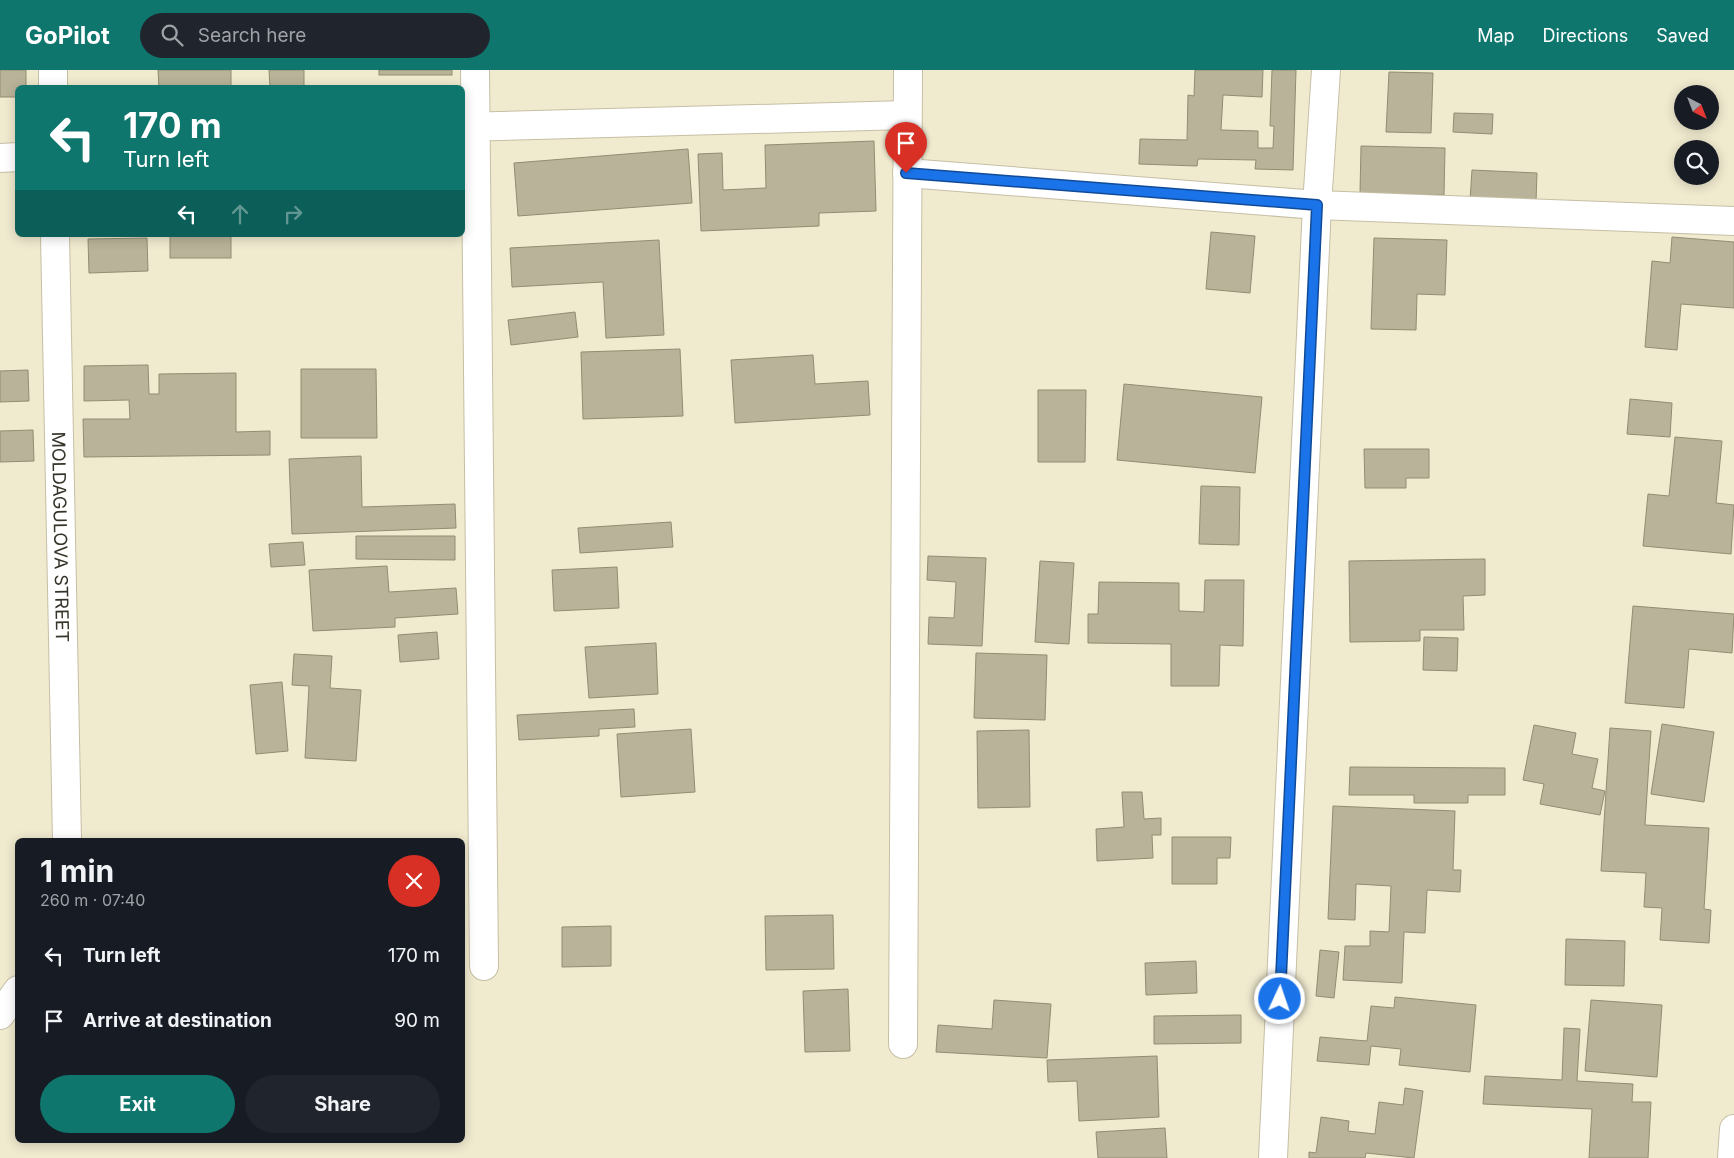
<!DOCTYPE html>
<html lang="en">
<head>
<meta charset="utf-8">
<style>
  body { margin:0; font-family:Inter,sans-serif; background:#20242c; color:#f1f3f6; height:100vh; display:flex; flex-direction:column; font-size:19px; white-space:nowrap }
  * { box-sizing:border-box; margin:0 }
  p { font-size:16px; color:#9ea1a6 }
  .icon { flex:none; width:28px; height:28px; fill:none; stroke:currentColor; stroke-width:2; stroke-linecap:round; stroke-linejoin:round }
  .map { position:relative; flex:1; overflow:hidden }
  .sheet { position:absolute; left:15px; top:768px; width:450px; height:305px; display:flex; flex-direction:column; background:#171b24; border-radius:8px; box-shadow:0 2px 12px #0003 }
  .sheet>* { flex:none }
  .top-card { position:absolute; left:15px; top:15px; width:450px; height:152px; border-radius:8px; box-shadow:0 2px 12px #0003; background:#0f766e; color:#fff; overflow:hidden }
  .needle { width:32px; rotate:138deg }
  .fabs { position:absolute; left:1674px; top:15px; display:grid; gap:10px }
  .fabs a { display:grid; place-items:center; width:45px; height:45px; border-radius:50%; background:#171b24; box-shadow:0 2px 12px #0003; font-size:25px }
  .pin { position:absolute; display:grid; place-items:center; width:42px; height:42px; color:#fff; margin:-51px -21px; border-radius:50% 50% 50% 0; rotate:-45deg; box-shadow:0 0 5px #0007 }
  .pin .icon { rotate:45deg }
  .me { position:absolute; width:55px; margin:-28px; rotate:3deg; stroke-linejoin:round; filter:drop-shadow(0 0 4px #0008) }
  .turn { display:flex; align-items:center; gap:18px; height:105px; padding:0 25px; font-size:22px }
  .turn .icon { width:65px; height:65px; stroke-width:2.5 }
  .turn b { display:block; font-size:35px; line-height:42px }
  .lanes { display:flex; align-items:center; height:48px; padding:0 25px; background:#0003; justify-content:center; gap:25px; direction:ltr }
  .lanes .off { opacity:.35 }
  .round { display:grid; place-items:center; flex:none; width:52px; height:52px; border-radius:26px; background:#20242c }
  .overview { display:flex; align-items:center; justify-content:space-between; height:85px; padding:0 25px }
  h1 { font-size:30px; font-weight:700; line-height:38px }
  .primary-button { display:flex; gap:10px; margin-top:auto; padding:10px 25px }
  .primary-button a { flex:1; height:58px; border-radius:30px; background:#0f766e; color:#fff; font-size:20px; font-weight:700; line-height:58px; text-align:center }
  .primary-button a+a { background:#20242c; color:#f1f3f6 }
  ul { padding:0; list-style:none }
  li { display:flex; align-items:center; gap:15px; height:65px; padding:0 25px }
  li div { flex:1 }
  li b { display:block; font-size:19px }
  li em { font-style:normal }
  header { display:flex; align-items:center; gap:30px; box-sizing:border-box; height:70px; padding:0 25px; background:#0f766e; color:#fff }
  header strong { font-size:24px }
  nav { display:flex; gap:28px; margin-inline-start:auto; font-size:18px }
  .search { width:350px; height:45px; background:#20242c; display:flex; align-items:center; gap:12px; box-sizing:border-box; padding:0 18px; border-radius:28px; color:#9ea1a6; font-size:19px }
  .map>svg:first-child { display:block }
  .building { fill:#b9b399; stroke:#918c73 }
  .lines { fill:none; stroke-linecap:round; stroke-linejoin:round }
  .minor-casing { stroke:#c6bfa5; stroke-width:30 }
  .minor { stroke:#fff; stroke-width:28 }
  .route-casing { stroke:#114b97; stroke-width:12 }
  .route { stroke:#1a73e8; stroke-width:9 }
  .labels { text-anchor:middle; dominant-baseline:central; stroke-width:4; stroke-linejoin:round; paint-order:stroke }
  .street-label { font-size:18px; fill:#37352a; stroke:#f0eacf }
</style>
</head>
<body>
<header>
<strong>GoPilot</strong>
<div class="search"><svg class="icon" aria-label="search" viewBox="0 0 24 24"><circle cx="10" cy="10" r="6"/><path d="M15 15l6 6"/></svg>Search here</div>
<nav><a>Map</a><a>Directions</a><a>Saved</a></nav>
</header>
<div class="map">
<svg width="1734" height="1088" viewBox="0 0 1734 1088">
  <rect width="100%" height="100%" fill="#f0eacf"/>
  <g class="building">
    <path d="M0 0H26V18H18V27H0Z"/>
    <path d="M158 0H231V18H159Z"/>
    <path d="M269 0H304V18H270Z"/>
    <rect x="379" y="0" width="73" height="5"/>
    <path d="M1195 0H1263L1262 27 1223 25 1221 60 1258 61V78H1273L1274 56H1270L1272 0H1296L1293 100 1255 99 1256 90 1198 89 1197 96 1139 94 1140 69 1187 70 1188 25 1194 26Z"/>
    <path d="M1389 2 1433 3 1431 63 1386 62Z"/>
    <path d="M1454 43 1493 44 1492 64 1453 62Z"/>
    <path d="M874 71 876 141 819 143V156L701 161 698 84 722 83 723 120 766 118 765 75Z"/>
    <path d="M1361 76 1445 78 1444 125 1360 123Z"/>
    <path d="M688 79 692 133 518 146 514 93Z"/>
    <path d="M1472 100 1537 103 1536 132 1470 130Z"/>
    <path d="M1211 162 1255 166 1250 223 1206 219Z"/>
    <rect x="170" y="165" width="61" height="23"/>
    <path d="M1672 167 1734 172V238L1681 234 1677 280 1645 277 1652 191 1670 193Z"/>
    <path d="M147 168 148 201 89 203 88 169Z"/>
    <path d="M1374 168 1447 170 1445 225 1417 224 1416 260 1371 259Z"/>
    <path d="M659 170 664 265 606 268 603 212 512 217 510 178Z"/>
    <path d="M575 242 578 267 511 275 508 250Z"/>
    <path d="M680 279 683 346 583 349 581 282Z"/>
    <path d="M813 285 815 314 868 311 870 345 735 353 731 290Z"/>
    <path d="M148 295 149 324H159V304L236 303V362L270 361V385L84 387 83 349H130L129 330 84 331V296Z"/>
    <path d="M301 299H376L377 368H301Z"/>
    <path d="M28 300 29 331 0 332V301Z"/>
    <path d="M1124 314 1262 327 1255 403 1117 390Z"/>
    <path d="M1038 320H1086L1085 392H1038Z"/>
    <path d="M1630 329 1672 333 1670 367 1627 364Z"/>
    <path d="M33 360 34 391 0 392V361Z"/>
    <path d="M1675 367 1722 371 1716 433 1734 435 1731 484 1643 476 1648 424 1669 426Z"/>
    <path d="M1364 379H1429V408H1406V418H1365Z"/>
    <path d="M361 386 362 437 455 434 456 458 292 464 289 389Z"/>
    <path d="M1201 416 1240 417 1239 475 1199 474Z"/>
    <path d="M671 452 673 477 580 483 578 458Z"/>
    <path d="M356 466H455V490L356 489Z"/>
    <path d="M303 472 305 495 271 497 269 474Z"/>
    <path d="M928 486 986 488 982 576 928 574 929 547 954 548 956 512 927 510Z"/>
    <path d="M1485 489V525L1463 526 1464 560H1420V571L1350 572 1349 491Z"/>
    <path d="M1040 491 1074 493 1069 574 1035 572Z"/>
    <path d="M387 496 389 522 456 518 458 544 395 548V557L313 561 309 500Z"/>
    <path d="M617 497 619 538 554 541 552 500Z"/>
    <path d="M1205 510H1244L1243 576 1220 575 1219 616H1171V574L1088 573V544H1098L1099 512 1179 513V541L1204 542Z"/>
    <path d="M1633 536 1734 544 1732 583 1689 579 1684 638 1625 633Z"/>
    <path d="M437 562 439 589 400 592 398 565Z"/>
    <path d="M1424 567 1458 568 1457 601 1423 600Z"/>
    <path d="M656 573 658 624 589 628 585 577Z"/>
    <path d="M976 583 1047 585 1045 650 974 648Z"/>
    <path d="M294 584 332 586 330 618 361 620 356 691 305 688 309 616 292 615Z"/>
    <path d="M282 612 288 681 256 684 250 615Z"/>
    <path d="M634 639 635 657 599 659V666L519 670 517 645Z"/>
    <path d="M1662 654 1714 662 1704 732 1651 724Z"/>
    <path d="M1534 655 1576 663 1572 684 1598 689 1592 718 1605 721 1600 745 1540 734 1544 714 1523 710Z"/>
    <path d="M1610 658 1651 661 1645 755 1709 758 1704 839 1711 840 1709 873 1660 870 1662 838 1644 837 1646 803 1601 801Z"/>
    <path d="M691 659 695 722 621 727 617 664Z"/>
    <path d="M1029 660 1030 737 978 738 977 661Z"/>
    <path d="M1350 697 1505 698V725H1468V733H1414V725H1349Z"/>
    <path d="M1122 722H1142L1144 749 1161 748V765H1152L1153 788 1097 791 1096 759 1124 757Z"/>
    <path d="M1333 736 1455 741 1453 800H1461L1460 822 1427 820 1425 863 1404 862 1402 913 1343 910 1345 876H1370V861L1389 862 1391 816 1356 814 1355 850 1328 849Z"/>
    <path d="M1172 767H1231L1230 788H1217V814H1172Z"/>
    <path d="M833 845 834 899 766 900 765 846Z"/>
    <path d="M611 856V896L562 897V857Z"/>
    <path d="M1566 869 1625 871 1624 916 1565 915Z"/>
    <path d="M1320 880 1339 882 1334 928 1316 926Z"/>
    <path d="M1196 891 1197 923 1146 925 1145 893Z"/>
    <path d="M848 919 850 981 805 982 803 921Z"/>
    <path d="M1395 927 1476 935 1470 1002 1399 995 1401 979 1371 976 1369 995 1317 991 1320 967 1367 971 1371 936 1394 938Z"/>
    <path d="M994 930 1051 934 1047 988 936 982 938 955 992 959Z"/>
    <path d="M1591 930 1662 935 1657 1007 1585 1001Z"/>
    <path d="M1241 945V973L1154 974V946Z"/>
    <path d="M1564 958 1580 959 1577 1011 1633 1014 1632 1032H1651L1648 1088H1589L1592 1039 1483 1034 1485 1006 1562 1010Z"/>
    <path d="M1157 986 1159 1047 1079 1051 1077 1011 1048 1012 1047 990Z"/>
    <path d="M1405 1018 1423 1021 1414 1088 1366 1083 1365 1088H1309V1082L1316 1083 1321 1047 1349 1051 1348 1061 1375 1064 1379 1032 1403 1035Z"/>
    <path d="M1165 1058 1167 1088H1098L1096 1062Z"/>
  </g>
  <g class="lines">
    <g class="minor-casing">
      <g id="minor">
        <path d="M53 0V18"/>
        <path d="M475 0 484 896"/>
        <path d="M462 57 907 45"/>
        <path d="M0 88 18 87"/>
        <path d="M907 103 1317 135 1734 151"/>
        <path id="s1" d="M55 165 67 770"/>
        <path d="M0 945 18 920"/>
        <path d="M903 974 908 0"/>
        <path d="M1273 1088 1317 135 1326 0"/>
        <path d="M1732 1088 1734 1059"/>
      </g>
    </g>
    <use href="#minor" class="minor"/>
  </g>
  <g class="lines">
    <g class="route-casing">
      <path id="route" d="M906 103 1317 135 1280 929"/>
    </g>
    <use href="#route" class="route"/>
  </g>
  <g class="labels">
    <g class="street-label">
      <text stroke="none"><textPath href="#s1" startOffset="302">MOLDAGULOVA STREET</textPath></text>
    </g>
  </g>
</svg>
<div class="fabs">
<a><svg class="needle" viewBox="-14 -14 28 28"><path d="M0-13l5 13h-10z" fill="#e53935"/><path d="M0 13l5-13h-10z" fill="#9ea1a6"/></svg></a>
<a><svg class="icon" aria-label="search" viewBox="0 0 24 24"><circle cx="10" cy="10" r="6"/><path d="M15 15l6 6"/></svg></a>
</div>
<div class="pin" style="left:906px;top:103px;background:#d93025"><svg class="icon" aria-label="arrive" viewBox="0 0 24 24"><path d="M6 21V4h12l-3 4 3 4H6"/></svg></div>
<svg class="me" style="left:1280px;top:929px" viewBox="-20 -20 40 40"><circle r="17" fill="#1a73e8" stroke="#fff" stroke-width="3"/><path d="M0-11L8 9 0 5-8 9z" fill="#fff"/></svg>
<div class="top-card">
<div class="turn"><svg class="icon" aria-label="left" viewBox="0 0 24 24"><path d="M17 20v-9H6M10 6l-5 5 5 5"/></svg><div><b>170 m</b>Turn left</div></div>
<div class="lanes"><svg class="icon" aria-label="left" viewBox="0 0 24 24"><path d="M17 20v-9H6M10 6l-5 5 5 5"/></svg><svg class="icon off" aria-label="ahead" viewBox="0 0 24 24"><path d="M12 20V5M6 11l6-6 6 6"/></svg><svg class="icon off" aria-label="right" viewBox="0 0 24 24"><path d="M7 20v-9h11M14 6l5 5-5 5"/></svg></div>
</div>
<section class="sheet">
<div class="overview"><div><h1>1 min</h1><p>260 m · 07:40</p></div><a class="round" style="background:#d93025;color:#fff"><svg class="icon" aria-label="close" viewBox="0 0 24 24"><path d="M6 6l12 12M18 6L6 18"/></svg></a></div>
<ul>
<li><svg class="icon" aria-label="left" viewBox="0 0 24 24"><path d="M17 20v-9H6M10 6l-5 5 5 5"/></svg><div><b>Turn left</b></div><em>170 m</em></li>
<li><svg class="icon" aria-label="arrive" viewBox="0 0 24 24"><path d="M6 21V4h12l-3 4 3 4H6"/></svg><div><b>Arrive at destination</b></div><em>90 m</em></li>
</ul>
<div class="primary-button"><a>Exit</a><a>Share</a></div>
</section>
</div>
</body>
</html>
